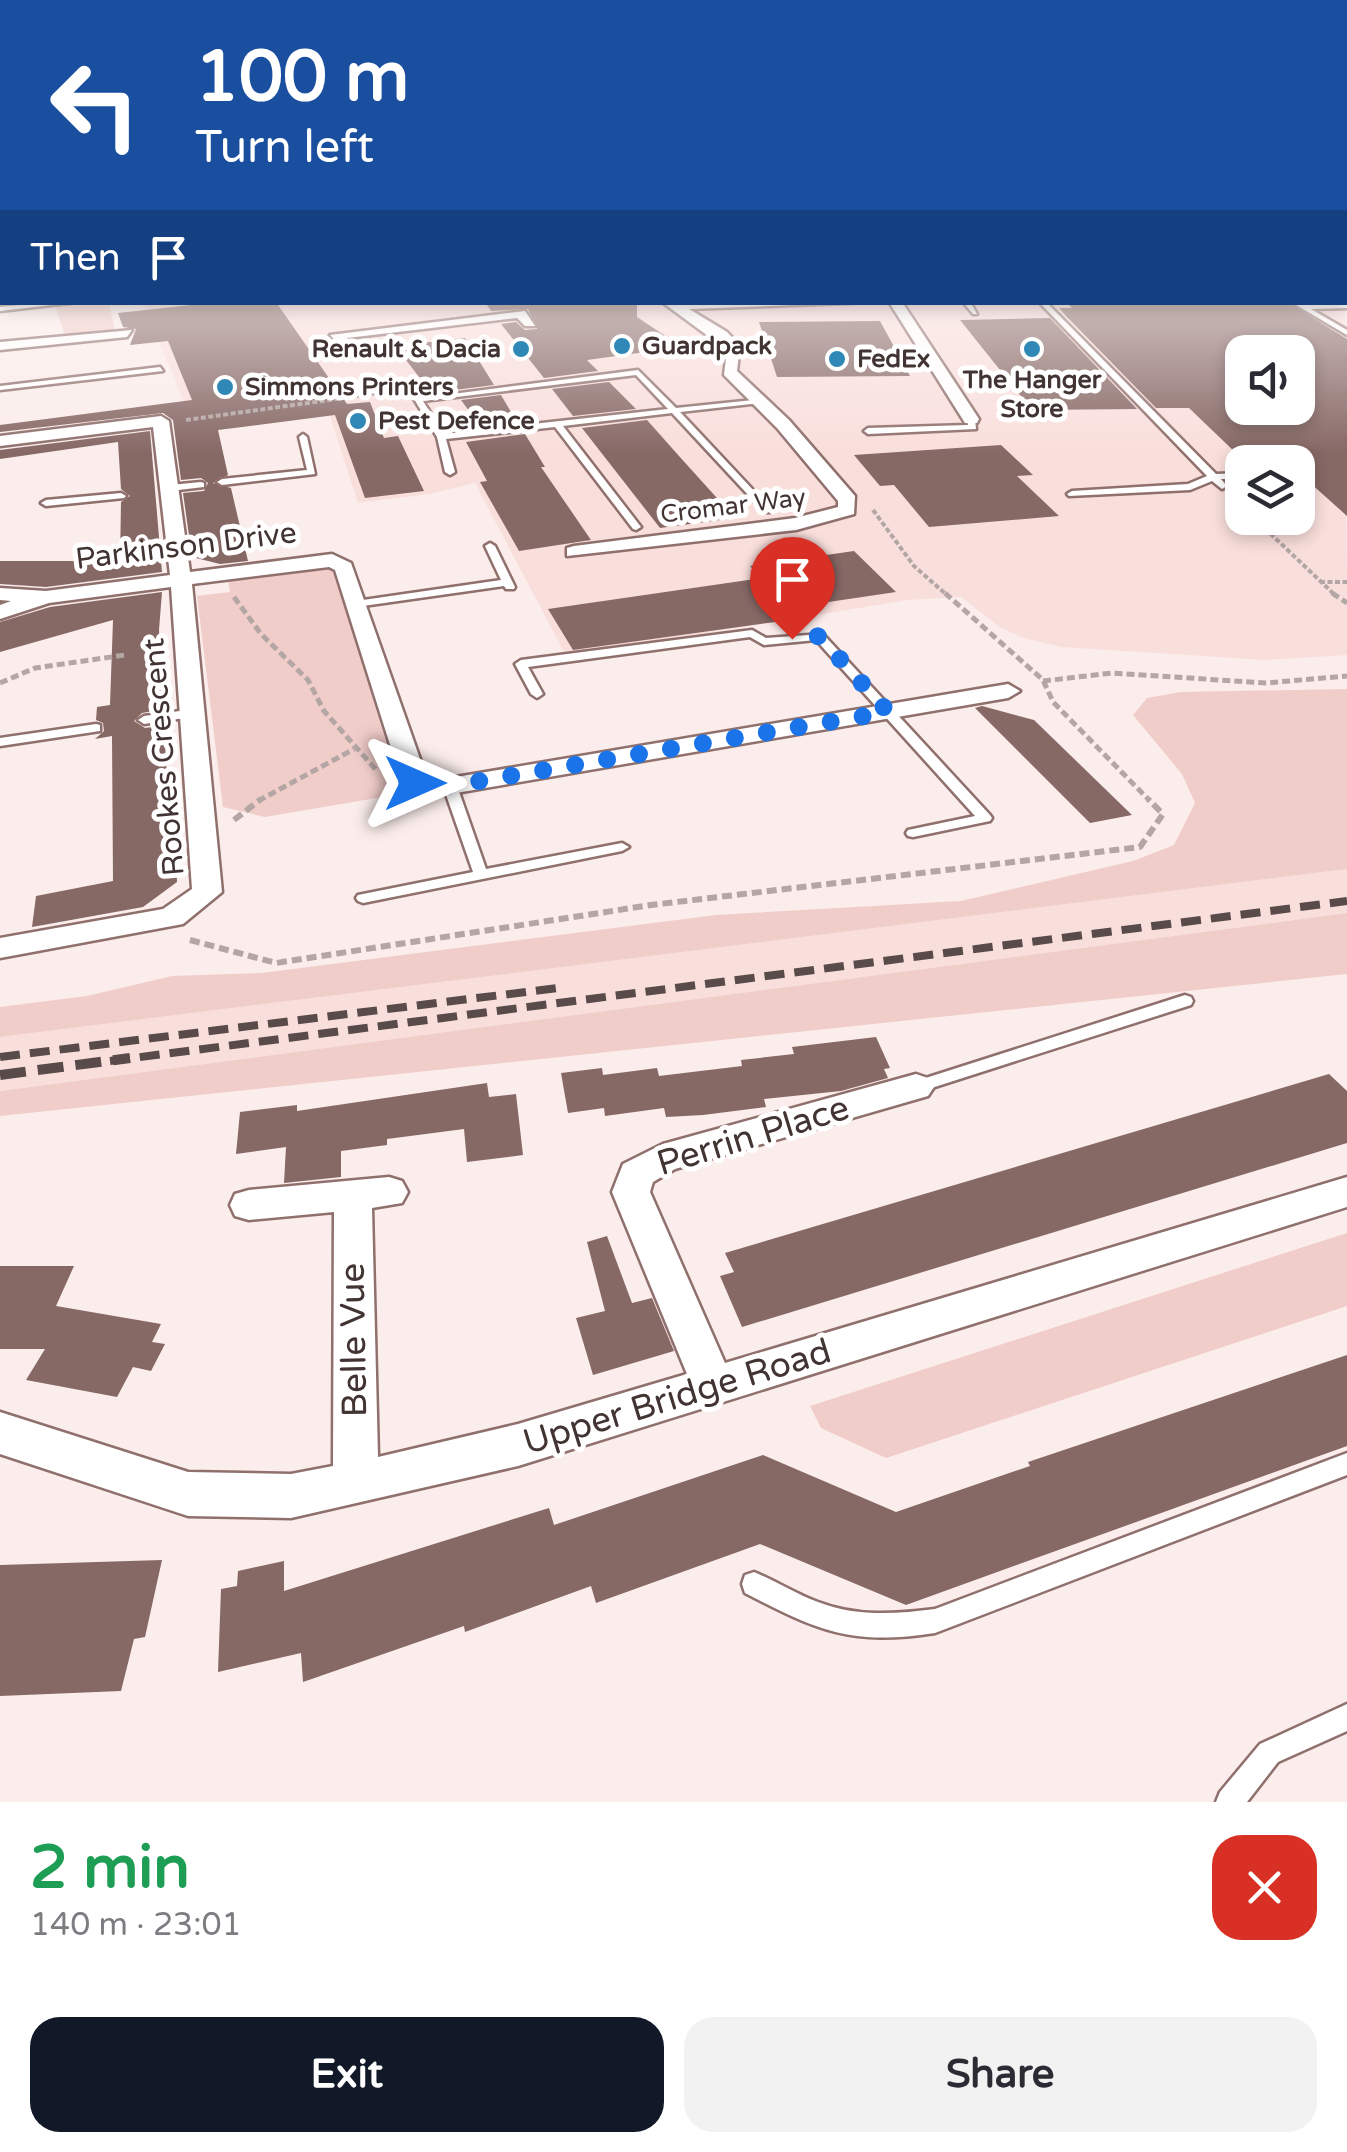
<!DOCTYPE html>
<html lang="en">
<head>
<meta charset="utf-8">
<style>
  body { margin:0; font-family:"Varela Round",sans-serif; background:#f2f2f3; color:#2b2b33; height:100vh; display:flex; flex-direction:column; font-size:38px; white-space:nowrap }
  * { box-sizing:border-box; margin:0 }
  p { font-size:32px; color:#7c7c81 }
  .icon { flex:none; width:55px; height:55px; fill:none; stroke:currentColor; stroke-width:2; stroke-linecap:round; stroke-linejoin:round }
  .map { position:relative; height:1802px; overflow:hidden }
  .drawer { display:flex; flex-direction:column; background:#fff; flex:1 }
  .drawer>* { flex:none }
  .banner { position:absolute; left:0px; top:0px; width:1348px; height:305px; box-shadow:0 5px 15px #0003; background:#1a4fa0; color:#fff; overflow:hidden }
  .tools { position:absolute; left:1225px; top:335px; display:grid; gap:20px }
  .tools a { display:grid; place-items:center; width:90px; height:90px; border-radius:20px; background:#fff; box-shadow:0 5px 15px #0003; font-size:50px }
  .pin { position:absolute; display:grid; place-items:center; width:85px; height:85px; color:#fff; margin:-102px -42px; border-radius:50% 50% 50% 0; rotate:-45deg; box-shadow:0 0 10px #0007 }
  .pin .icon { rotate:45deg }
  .me { position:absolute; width:110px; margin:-55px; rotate:90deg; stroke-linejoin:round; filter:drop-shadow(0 0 8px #0008) }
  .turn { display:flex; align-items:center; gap:35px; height:210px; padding:0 30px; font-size:45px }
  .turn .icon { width:130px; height:130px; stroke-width:2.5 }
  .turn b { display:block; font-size:70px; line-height:85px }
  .then { display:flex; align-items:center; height:95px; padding:0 30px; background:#0003; gap:20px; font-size:38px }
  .round { display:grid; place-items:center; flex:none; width:105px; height:105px; border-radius:30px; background:#f2f2f3 }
  .head { display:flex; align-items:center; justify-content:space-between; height:170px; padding:0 30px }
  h1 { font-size:60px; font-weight:700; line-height:75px; color:#1e9e55 }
  .button { display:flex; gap:20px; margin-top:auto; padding:20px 30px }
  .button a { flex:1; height:115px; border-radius:30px; background:#111827; color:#fff; font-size:40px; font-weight:700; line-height:115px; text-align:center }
  .button a+a { background:#f2f2f3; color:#2b2b33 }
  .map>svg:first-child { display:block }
  .built { fill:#f9dfdc; fill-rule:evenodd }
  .green { fill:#f1cdc9 }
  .building { fill:#866865; fill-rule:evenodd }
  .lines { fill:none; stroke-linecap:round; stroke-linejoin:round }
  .service-casing { stroke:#8f706d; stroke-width:5 }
  .minor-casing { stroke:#8f706d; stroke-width:5 }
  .primary-casing { stroke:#d1cece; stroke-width:5 }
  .path-far2 { stroke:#b3a6a4; stroke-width:4; stroke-dasharray:5 2.5; stroke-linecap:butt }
  .path-far1 { stroke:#b3a6a4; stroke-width:5; stroke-dasharray:8 4; stroke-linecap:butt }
  .path { stroke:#b3a6a4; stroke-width:6; stroke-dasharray:10 5; stroke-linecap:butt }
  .service { fill:#fff; fill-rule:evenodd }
  .minor { fill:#fff; fill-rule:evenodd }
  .primary { fill:#fbcac5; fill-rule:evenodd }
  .rail-far1 { stroke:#584b49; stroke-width:8; stroke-dasharray:20 10; stroke-linecap:butt }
  .rail { stroke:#584b49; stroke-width:10; stroke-dasharray:26 12; stroke-linecap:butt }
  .route { stroke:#1a73e8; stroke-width:18; stroke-dasharray:0 32.4 }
  .poi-dot { fill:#2f88b6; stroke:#fff; stroke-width:4 }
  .labels { text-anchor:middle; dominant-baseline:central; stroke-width:10; stroke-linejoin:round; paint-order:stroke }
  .far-poi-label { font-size:25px; font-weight:bold; fill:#413432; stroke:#fff; text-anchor:start }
  .far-street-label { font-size:25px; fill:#413432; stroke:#fff }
  .street-label { font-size:30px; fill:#413432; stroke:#fff }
  .near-street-label { font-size:35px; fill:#413432; stroke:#fff }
</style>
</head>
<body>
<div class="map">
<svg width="1347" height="1802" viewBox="0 0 1347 1802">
  <rect width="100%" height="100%" fill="#fbedeb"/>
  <g class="built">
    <path d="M1345 286 1347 655 1265 660 1061 647 1023 638 1000 627 961 597 908 600 566 656 475 483 430 494 358 503 326 404 189 414 143 303 1345 302ZM1242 352H1298V408H1242ZM1242 462H1298V518H1242Z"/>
    <path d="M1347 869V913L0 1091V1037Z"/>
  </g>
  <g class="green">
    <path d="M109 303 115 330 65 336 55 305Z"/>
    <path d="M308 564 335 571 391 759 394 795 265 817 223 807 197 596 230 592 227 574Z"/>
    <path d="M1347 689V869L0 1037V1007L87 996 172 976 262 973 716 915 961 901 1133 861 1174 845 1195 803 1182 774 1133 715 1147 698 1181 692Z"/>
    <path d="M1347 913V974L0 1116V1091Z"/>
    <path d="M1347 1233V1306L886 1458 821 1428 810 1406Z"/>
  </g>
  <g class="building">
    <path d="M219 302H276L347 404 370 402 384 438 398 436 424 491 365 498 335 415 218 430 228 475 213 483 231 488 248 561 220 564 192 557 183 493 204 491 208 483 201 478 181 480 173 420 163 413 0 432V425L192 400 168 341 130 345 136 329 123 327 118 313Z"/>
    <path d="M485 302H637V317L682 347 587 360 598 371 544 378 501 324 516 322 525 330 537 329 528 309 491 311Z"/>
    <path d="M1066 302H1287L1347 339V516L1298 472V462H1287L1276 453 1237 454 1189 408H1156L1066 316 1059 308H1072ZM1242 352H1298V408H1242Z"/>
    <path d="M1050 318 1137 409 1032 410 960 320Z"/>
    <path d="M880 321 910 376 777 377 759 322Z"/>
    <path d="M465 338 494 385 454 390 446 379 423 382 395 346Z"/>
    <path d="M609 382 636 409 573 416 552 389Z"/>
    <path d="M501 395 517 422 480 426 461 400Z"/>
    <path d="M647 420 679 456 735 518 660 528 582 428Z"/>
    <path d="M150 431 162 572 46 587 0 584V561H120L121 502 130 496 121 489 118 442 0 459V450Z"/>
    <path d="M525 434 545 467H541L591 540 519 551 480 482 487 481 466 442Z"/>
    <path d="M1001 445 1033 475 1017 476 1059 516 929 527 894 485 880 486 854 455Z"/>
    <path d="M854 551 896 592 788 608 797 619 573 650 548 609 762 578 750 566Z"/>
    <path d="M162 592 159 630 164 709 142 713 134 721 145 728 165 725 169 840 175 839 177 882 143 907 32 927 36 896 113 881 112 736 95 739 104 731 103 723 96 720 97 707 110 705 113 620 0 652V622L50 607Z"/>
    <path d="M982 706 1034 720 1132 815 1090 823 975 708Z"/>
    <path d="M876 1037 890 1068 884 1069 888 1078 841 1091 764 1099 766 1107 703 1115 666 1117 664 1108 605 1116 604 1108 568 1113 561 1073 602 1068 603 1075 657 1068 659 1076 742 1066 741 1060 794 1054 792 1047Z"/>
    <path d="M1329 1074 1347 1091V1143L742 1327 720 1276 734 1272 725 1253Z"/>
    <path d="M487 1083 489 1097 516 1094 523 1155 467 1162 464 1129 387 1139V1145L341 1151V1177L284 1183 286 1147 236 1154 240 1112 297 1105V1111Z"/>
    <path d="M607 1236 632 1303 652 1298 674 1351 593 1375 576 1318 605 1311 587 1242Z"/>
    <path d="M0 1266H74L56 1306 161 1324 152 1342 165 1344 151 1371 133 1367 117 1397 26 1380 45 1349H0Z"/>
    <path d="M1347 1355V1446L906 1605 760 1544 596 1603 591 1586 465 1632 464 1626 303 1682 301 1653 218 1672 221 1589 237 1586 238 1571 284 1561V1591L549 1508 554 1525 763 1455 896 1512 1030 1466 1028 1462Z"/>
    <path d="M162 1560 145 1637 134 1639 121 1691 0 1696V1565Z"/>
  </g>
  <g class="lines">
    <g class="service-casing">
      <g id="service">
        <path d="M48 302H78L0 311V307Z"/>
        <path d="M963 302H970L977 314H973Z"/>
        <path d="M1039 302H1046L1216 474 1242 473V479H1221L1227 486 1222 489 1212 481 1190 490 1069 496 1067 494 1072 491 1188 484 1207 476Z"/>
        <path d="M1291 302 1305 305 1347 304V308L1311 309 1347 330V335Z"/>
        <path d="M160 367 163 371 0 390V386Z"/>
        <path d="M638 370 676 408 763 399 764 401 760 403 680 412 770 508V512H764L672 413 563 426 641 527 636 530 633 529 555 427 446 439 455 472 450 475 445 472 437 437 414 399ZM636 375 668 409 444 434 423 401Z"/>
        <path d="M971 416 975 419 976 429 868 434 864 431 868 428 968 425 967 419Z"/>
        <path d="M303 434 307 437 315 474 222 485 217 482 222 479 307 470 299 437Z"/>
        <path d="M201 482 204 483V487L170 491 165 488 170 485Z"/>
        <path d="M121 493 126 496 124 498 46 506 41 503 46 500Z"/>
        <path d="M490 543 495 546 515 587 514 589H506L504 586 356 607 351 604 356 601 501 580 485 546Z"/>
        <path d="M752 630 766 638 823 634 990 815 992 818 990 821 913 837 908 836 906 833 908 830 975 816 816 640 764 645 750 637 528 667 543 694 537 698 531 694 515 664 521 660Z"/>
        <path d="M194 709 198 710V716L144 724 138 720 144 716Z"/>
        <path d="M96 724 100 725V731L0 746V738Z"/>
        <path d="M450 782 457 786 486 869 622 843 629 847 622 851 363 903 358 901 356 898 358 895 473 872 443 786Z"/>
        <path d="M1185 995 1191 997 1193 1001 1191 1005 916 1093 910 1091 907 1087 910 1083Z"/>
        <path d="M1347 1453V1475L935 1633C851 1646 819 1631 745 1593L742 1584 745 1575 754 1572C776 1581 796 1594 818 1602 857 1617 895 1614 935 1609Z"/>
        <path d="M1347 1704V1731L1278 1762 1247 1802H1216L1220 1792 1260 1744Z"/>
      </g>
    </g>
    <g class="minor-casing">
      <g id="minor">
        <rect x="0" y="261" width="2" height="8"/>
        <path d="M662 302H872L689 309 727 332 740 346 737 371 789 420 855 496 854 514 796 530 567 556V548L574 546 795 518 838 507V501L777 428 724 375 727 350Z"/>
        <path d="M889 302H902L979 419 977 423H965Z"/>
        <path d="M525 311 535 326H525L517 318 347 338 351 345 344 349 330 335Z"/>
        <path d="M132 330 127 337 0 350V342Z"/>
        <path d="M161 416 169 421 190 572 332 554 351 563 426 776 450 778 1008 684 1020 691 1008 698 450 794 415 791 402 783 335 570 329 567 192 584 222 892 183 924 0 958V938L163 909 192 889 171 587 49 603 0 619V605L11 601 0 600V588L46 591 170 575 153 427 0 446V436Z"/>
        <path d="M916 1074 928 1078 934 1087 928 1096 675 1169 653 1182 650 1192 725 1363 1347 1177V1207L518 1466 291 1518 188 1516 0 1454V1412L188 1472 291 1474 333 1466 334 1212 249 1220 235 1216 230 1205 235 1194 249 1190 389 1177 402 1181 408 1192 402 1203 372 1208 378 1457 518 1424 687 1374 612 1192 623 1164 663 1144Z"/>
      </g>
    </g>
    <g class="primary-casing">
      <g id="primary">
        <rect x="1345" y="237" width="2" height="10"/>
        <rect x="0" y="270" width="2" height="12"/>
      </g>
    </g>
    <g class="path-far2">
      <path d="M646 355 693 348"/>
      <path d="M186 420 401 390"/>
      <path d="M873 510 914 566 948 596"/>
      <path d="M1254 518 1336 596"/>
      <path d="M1320 582H1347"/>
    </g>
    <g class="path-far1">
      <path d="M945 593 1043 680 1053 702 1150 801"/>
      <path d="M1332 593 1347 603"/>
      <path d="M234 597 261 634 308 680 324 711 377 771"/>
      <path d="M1043 681 1112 673 1266 683 1347 676"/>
      <path d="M0 683 35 668 125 655"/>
      <path d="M258 801 354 749"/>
    </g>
    <g class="path">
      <path d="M234 820 261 799"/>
      <path d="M190 940 276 963 651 905 1140 847 1163 814 1148 799"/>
    </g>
    <use href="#service" class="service"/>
    <use href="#minor" class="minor"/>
    <use href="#primary" class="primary"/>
    <g class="rail-far1">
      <path d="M0 1057 558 988"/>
      <path d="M110 1061 1347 901"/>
    </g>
    <path class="rail" d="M0 1075 130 1058"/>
  </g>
  <linearGradient id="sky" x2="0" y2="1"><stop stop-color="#93a4c2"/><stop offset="0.44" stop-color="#fdf7f6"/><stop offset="1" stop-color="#fdf7f6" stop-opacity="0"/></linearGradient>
  <rect width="1347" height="454" fill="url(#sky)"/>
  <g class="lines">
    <path class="route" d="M415 783 450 786 888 712 819 636 792 639"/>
  </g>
  <g class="poi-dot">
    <circle cx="622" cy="346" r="10"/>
    <circle cx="521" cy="349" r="10"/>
    <circle cx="1032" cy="349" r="10"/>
    <circle cx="837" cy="359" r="10"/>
    <circle cx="225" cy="387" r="10"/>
    <circle cx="358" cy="421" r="10"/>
  </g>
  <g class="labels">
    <g class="far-poi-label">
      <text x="642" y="346">Guardpack</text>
      <text x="501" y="349" text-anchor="end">Renault &amp; Dacia</text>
      <text x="857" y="359">FedEx</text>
      <text x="1032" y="380" text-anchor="middle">The Hanger<tspan x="1032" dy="29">Store</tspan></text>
      <text x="245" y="387">Simmons Printers</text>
      <text x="378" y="421">Pest Defence</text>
    </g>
    <g class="far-street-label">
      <text transform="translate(733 506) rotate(-7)">Cromar Way</text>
    </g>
    <g class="street-label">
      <text transform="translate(186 546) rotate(-7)">Parkinson Drive</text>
      <text transform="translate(164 757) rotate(-95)">Rookes Crescent</text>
    </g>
    <g class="near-street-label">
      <text transform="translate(753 1136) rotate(-17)">Perrin Place</text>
      <text transform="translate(354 1340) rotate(-91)">Belle Vue</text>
      <text transform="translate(677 1397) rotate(-17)">Upper Bridge Road</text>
    </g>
  </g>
</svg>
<div class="tools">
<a><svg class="icon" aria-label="sound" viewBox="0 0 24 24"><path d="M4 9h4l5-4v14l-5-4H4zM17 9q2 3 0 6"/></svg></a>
<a><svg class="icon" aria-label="layers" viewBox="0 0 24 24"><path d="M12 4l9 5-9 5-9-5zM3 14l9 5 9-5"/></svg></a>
</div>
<div class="pin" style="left:792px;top:639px;background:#d93025"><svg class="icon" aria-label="arrive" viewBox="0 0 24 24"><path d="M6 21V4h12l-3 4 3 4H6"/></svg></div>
<svg class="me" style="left:415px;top:783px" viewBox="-20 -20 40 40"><path d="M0-17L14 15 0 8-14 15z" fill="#1a73e8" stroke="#fff" stroke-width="4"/></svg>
<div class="banner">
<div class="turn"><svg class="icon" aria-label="left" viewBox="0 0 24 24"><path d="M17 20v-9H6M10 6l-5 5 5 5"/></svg><div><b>100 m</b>Turn left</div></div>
<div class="then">Then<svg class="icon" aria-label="arrive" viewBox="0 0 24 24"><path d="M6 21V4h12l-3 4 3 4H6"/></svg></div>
</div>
</div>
<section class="drawer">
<div class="head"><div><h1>2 min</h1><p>140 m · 23:01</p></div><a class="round" style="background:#d93025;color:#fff"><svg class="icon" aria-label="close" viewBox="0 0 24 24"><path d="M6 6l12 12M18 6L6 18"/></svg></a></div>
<div class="button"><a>Exit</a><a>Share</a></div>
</section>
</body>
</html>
